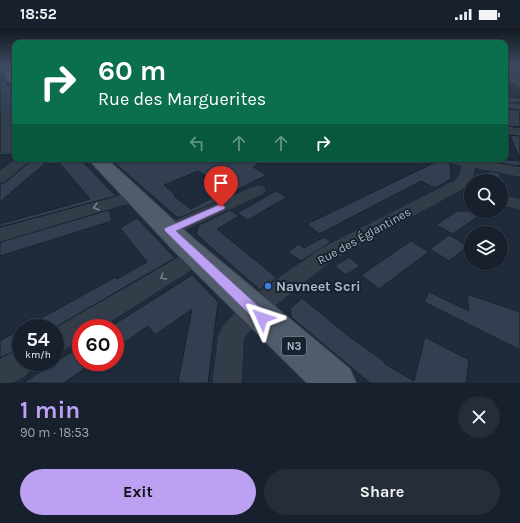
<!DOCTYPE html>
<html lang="en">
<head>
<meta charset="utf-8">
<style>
  body { margin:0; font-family:Karla,sans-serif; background:#242d38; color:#f1f3f6; height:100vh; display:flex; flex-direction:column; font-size:15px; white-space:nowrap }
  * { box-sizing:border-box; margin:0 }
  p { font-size:13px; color:#9ea3a9 }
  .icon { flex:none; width:22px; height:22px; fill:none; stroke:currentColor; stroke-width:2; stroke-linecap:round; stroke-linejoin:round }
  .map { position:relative; height:355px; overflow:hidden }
  .side { display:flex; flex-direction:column; background:#17202c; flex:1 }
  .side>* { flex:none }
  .top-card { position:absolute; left:12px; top:12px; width:496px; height:122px; border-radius:8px; box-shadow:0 1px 3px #0004,0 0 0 1px #363e48; background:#0b6e4f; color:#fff; overflow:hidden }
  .fabs { position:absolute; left:464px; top:146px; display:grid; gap:8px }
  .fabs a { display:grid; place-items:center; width:44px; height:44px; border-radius:50%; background:#17202c; box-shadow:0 1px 3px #0004,0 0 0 1px #363e48; font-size:20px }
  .speed { position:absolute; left:12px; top:291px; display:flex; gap:8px; font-size:20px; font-weight:700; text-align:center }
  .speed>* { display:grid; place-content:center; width:52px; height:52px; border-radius:50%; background:#17202c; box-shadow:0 1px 3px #0004,0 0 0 1px #363e48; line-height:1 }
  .speed small { font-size:10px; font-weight:400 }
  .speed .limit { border:6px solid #d22; background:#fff; color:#111 }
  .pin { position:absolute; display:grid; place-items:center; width:34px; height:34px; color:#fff; margin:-41px -17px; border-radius:50% 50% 50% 0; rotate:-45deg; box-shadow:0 0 4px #0007 }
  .pin .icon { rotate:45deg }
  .me { position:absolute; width:44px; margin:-22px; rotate:312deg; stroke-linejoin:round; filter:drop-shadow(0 0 3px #0008) }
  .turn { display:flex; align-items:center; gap:14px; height:84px; padding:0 20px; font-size:18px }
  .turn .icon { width:52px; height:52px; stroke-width:2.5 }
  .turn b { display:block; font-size:28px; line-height:34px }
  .lanes { display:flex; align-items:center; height:38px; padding:0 20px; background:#0003; justify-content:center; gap:20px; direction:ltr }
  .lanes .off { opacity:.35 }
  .round { display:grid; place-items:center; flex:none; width:42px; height:42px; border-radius:21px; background:#242d38 }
  .headline { display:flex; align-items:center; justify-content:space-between; height:68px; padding:0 20px }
  h1 { font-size:24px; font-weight:700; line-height:30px; color:#bca0f2 }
  .primary-button { display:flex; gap:8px; margin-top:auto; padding:8px 20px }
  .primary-button a { flex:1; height:46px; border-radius:24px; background:#bca0f2; color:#111; font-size:16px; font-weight:700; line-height:46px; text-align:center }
  .primary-button a+a { background:#242d38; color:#f1f3f6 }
  .status { display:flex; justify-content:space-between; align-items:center; height:28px; padding:0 20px; background:#17202c; direction:ltr }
  .status svg { height:11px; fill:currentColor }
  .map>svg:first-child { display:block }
  .building { fill:#313f51; stroke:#1a2430 }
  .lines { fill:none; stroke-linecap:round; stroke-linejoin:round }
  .street-casing { stroke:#3c4654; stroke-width:1 }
  .primary-casing { stroke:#3c4654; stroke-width:2 }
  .street { fill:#333d4a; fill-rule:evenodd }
  .primary { fill:#505c6a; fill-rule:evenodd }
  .oneway { stroke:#76808f }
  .route { fill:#bca0f2; stroke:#7a689d }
  .shop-dot { fill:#3f7fe0; stroke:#18222e; stroke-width:1.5 }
  .labels { text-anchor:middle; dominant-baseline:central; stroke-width:4; stroke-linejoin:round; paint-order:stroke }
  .shield { fill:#18222e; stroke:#808a99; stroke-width:1 }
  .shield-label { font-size:11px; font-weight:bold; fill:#adb7c7 }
  .street-label { font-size:12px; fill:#adb7c7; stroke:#18222e }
  .near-poi-label { font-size:14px; font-weight:bold; fill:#adb7c7; stroke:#18222e; text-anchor:start }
</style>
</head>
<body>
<div class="status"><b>18:52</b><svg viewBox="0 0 49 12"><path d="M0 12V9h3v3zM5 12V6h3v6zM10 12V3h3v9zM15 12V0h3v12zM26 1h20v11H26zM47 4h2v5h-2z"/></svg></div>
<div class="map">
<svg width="520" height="355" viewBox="0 0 520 355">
  <rect width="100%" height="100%" fill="#1f2b3a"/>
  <g class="building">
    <path d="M0 49 13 63H15V126L0 127V65H2L0 63Z"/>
    <path d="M505 69 520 70V75L507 74Z"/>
    <path d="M507 81 520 82V99L505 98V82H507Z"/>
    <path d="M505 107 520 108V131L510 108Z"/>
    <path d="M33 131H50L0 174V156L6 154Z"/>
    <path d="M56 131H80L116 168 0 199V196L90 171Z"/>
    <path d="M110 131H242L260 136 253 139 267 147 218 171 209 165 223 158 198 143 164 157 176 167 174 168 191 181 212 170 217 174 178 190Z"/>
    <path d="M497 131 520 133V138L498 135Z"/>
    <path d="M440 132 450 136 451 151 435 160 421 153 319 206 307 196Z"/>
    <path d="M488 143 499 145 502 155 501 153H489Z"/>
    <path d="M276 163 287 169 248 192 237 185Z"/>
    <path d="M109 182 112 193 0 228V214Z"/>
    <path d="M230 182 239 188 217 201 277 250 260 262 196 206 199 197Z"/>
    <path d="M457 183H486L453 206 436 197Z"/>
    <path d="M137 190 175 230 54 300H23L116 249 117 251 147 234 120 200Z"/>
    <path d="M449 207 468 218 449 233 430 221Z"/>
    <path d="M324 209 331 214 301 233 288 224 298 216 304 220Z"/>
    <path d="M411 213 429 224 379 261 361 247Z"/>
    <path d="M349 229 360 238 346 247 335 238Z"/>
    <path d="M192 247 218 274 208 355H178L192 281 155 307 148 298 115 321V296Z"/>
    <path d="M429 264 469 283 467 266 520 284V322L424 274Z"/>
    <path d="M302 270 346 306 385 334V336L414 353 425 309 469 332 466 355H370L291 289 290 281Z"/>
    <path d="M21 301V320L0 330V313Z"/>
    <path d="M81 318V334H94L64 355H23Z"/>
  </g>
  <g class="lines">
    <g class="street-casing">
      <g id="street">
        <path d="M0 43H8L11 45 8 47H0Z"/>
        <path d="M505 44 520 54V59L505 49Z"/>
        <path d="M505 75 520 77V81L505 79Z"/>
        <path d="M505 99 520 101V107L505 105Z"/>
        <path d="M17 131H31L5 153 0 154V144Z"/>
        <path d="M443 131H469L520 140V148L474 139 472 149 465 159 333 231 260 289 243 311 241 355H213L219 307 223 299 244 275 321 221 455 153 460 147 462 137 445 133Z"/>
        <path d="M258 158 263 159 265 162 263 165 175 206 169 208 163 206 161 202 163 198Z"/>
        <path d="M133 165 138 166 140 169 138 172 0 213V201Z"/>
        <path d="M501 167 520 172V181L501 176Z"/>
        <path d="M196 222 203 224 205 229 203 234 99 300H81V311L55 326V301L189 224Z"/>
        <path d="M21 321V334H34C28 349 16 355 0 355V332Z"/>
      </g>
    </g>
    <g class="primary-casing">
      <g id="primary">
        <path d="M8 38H15L12 45 15 49V57C9 55 6 51 4 45Z"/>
        <path d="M88 131H107L194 211 350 341 356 355H307L175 224Z"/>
      </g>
    </g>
    <use href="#street" class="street"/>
    <use href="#primary" class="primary"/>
  </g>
  <defs><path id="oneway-chevron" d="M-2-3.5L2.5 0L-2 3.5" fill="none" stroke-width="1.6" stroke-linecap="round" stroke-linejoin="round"/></defs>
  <g class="oneway">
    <use href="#oneway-chevron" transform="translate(96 179) rotate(164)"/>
    <use href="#oneway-chevron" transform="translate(163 249) rotate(149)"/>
  </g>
  <linearGradient id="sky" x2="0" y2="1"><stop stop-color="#111820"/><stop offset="0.43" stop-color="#3c4a60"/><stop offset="1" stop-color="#3c4a60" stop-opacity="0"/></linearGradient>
  <rect width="520" height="88" fill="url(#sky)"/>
  <path class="route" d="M221 176 225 179 224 181 176 203 266 285 269 290 266 294 262 296 257 294 164 202 165 200Z"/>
  <circle class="shop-dot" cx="268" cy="258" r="4"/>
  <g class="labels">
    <rect class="shield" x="282" y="309" width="24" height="18" rx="3"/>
    <g class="shield-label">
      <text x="294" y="318">N3</text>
    </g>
    <g class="street-label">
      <text transform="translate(364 208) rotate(-29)">Rue des Églantines</text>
    </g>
    <g class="near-poi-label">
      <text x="276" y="258">Navneet Scri</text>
    </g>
  </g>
</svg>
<div class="fabs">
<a><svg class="icon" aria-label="search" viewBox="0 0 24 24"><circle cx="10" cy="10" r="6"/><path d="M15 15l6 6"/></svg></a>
<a><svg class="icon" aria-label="layers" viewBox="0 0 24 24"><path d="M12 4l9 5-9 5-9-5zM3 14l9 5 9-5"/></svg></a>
</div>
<div class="speed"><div>54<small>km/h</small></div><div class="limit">60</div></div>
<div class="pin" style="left:221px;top:179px;background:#d93025"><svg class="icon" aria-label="arrive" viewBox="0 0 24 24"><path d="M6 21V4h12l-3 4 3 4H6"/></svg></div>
<svg class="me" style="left:262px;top:290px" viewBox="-20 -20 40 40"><path d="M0-17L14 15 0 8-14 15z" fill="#bca0f2" stroke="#fff" stroke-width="4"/></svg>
<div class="top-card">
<div class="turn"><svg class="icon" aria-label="right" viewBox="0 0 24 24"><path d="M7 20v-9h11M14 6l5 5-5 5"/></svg><div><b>60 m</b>Rue des Marguerites</div></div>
<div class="lanes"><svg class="icon off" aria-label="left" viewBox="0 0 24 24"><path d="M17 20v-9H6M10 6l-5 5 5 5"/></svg><svg class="icon off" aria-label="ahead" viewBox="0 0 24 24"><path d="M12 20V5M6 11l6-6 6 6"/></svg><svg class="icon off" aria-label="ahead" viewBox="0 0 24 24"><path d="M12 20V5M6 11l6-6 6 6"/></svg><svg class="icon" aria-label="right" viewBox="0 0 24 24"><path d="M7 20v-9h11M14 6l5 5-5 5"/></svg></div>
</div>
</div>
<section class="side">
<div class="headline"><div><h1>1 min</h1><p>90 m · 18:53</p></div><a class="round"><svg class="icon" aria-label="close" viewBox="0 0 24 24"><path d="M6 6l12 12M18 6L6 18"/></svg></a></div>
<div class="primary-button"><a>Exit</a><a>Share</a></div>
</section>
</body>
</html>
